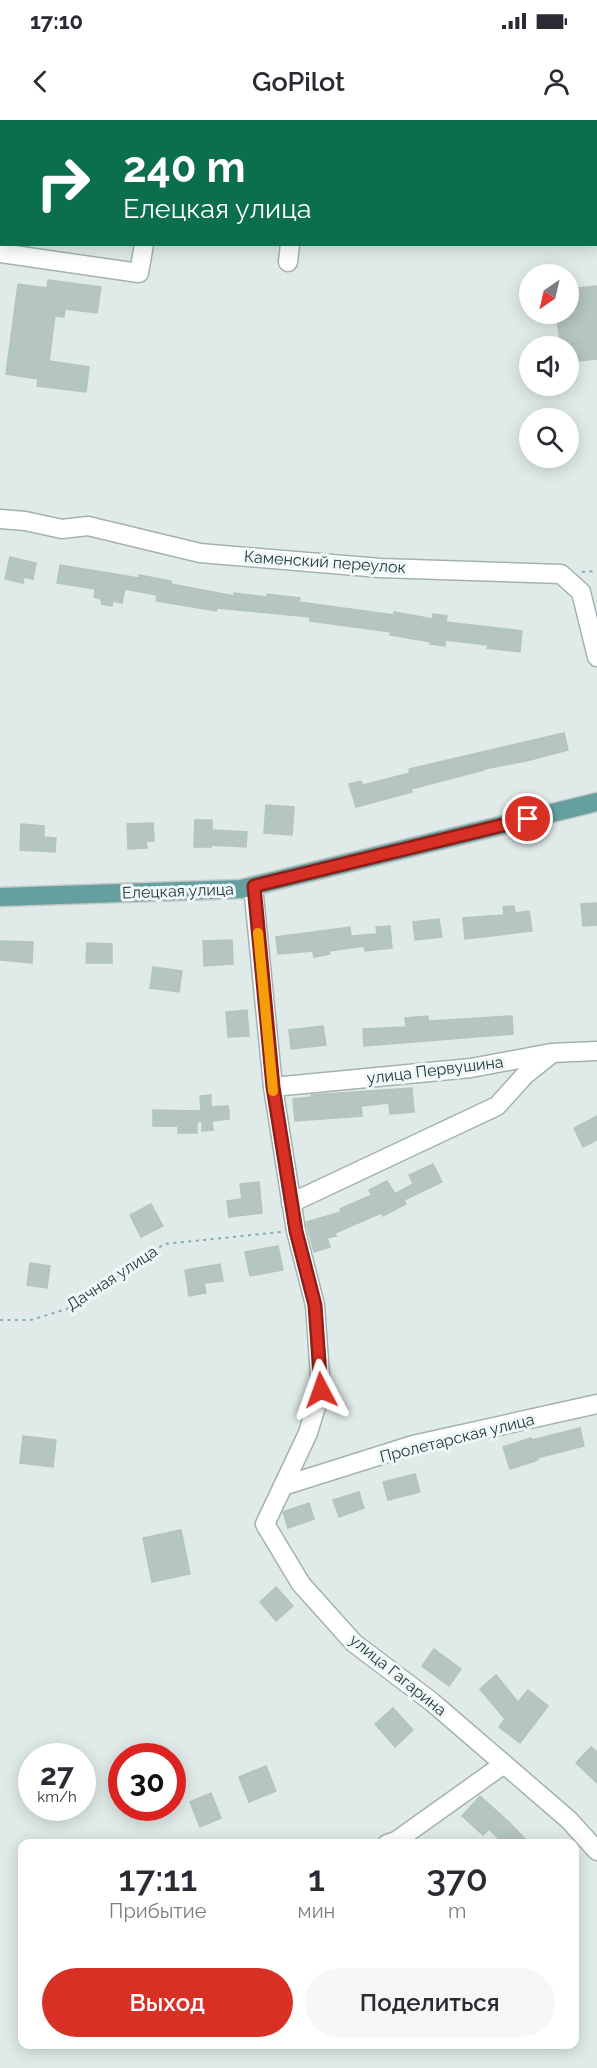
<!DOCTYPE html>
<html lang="ru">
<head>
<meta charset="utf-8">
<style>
  body { margin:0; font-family:Raleway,sans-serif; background:#f7f7f7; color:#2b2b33; height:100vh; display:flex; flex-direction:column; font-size:22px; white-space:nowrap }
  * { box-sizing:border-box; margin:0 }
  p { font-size:20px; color:#7c7c81 }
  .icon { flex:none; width:33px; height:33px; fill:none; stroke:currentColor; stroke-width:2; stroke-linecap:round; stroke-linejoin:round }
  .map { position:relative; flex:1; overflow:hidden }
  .side { position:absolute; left:18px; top:1719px; width:561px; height:210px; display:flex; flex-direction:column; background:#fff; border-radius:12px; box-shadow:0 3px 15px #0003 }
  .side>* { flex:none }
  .hud { position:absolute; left:0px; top:0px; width:597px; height:126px; box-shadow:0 3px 15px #0003; background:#0b6e4f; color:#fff; overflow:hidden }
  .needle { width:39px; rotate:214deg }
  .buttons { position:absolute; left:519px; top:144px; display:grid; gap:12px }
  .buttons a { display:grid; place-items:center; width:60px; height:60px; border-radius:50%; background:#fff; box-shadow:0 3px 15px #0003; font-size:30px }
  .speed { position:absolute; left:18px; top:1623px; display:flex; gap:12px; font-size:30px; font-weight:700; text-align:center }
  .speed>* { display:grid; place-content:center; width:78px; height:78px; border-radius:50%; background:#fff; box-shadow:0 3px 15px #0003; line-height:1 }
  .speed small { font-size:15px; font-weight:400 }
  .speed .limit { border:9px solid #d22; background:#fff; color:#111 }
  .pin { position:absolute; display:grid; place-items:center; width:51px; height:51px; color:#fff; margin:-26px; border:3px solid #fff; border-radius:50%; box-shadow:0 2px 6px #0007 }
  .me { position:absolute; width:66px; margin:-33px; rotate:356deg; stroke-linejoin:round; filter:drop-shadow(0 0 4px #0008) }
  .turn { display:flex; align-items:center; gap:21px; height:126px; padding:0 24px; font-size:27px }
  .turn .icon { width:78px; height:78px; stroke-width:2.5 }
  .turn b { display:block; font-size:42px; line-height:51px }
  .eta { display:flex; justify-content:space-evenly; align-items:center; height:102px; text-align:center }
  .eta b { font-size:36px; font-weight:600; line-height:42px }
  .primary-button { display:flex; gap:12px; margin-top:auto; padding:12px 24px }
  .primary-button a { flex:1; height:69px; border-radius:36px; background:#d93025; color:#fff; font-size:24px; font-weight:600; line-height:69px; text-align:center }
  .primary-button a+a { background:#f7f7f7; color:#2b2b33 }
  .status { display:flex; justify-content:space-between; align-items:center; height:42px; padding:0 30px; background:#fff; direction:ltr }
  .status svg { height:16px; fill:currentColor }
  header { display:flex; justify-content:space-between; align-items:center; height:78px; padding:0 24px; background:#fff; font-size:27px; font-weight:600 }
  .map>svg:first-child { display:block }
  .building { fill:#b5c5c2; stroke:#b3c4c1; stroke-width:1.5 }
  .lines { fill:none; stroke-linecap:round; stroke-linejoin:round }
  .minor-casing { stroke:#a3b2b1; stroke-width:21 }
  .major-casing { stroke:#c1c8c8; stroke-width:21 }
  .path { stroke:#81adab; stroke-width:2; stroke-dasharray:3 4.5; stroke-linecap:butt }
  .minor { stroke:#fff; stroke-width:18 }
  .major { stroke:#659f9f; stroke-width:18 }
  .route-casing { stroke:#8d1f18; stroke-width:15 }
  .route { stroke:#d93025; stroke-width:10 }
  .slow { stroke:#f59e0b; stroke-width:10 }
  .labels { text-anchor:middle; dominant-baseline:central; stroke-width:6; stroke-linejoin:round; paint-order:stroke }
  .street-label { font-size:16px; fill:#213a3a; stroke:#f0f7f6 }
</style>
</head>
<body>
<div class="status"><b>17:10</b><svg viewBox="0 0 49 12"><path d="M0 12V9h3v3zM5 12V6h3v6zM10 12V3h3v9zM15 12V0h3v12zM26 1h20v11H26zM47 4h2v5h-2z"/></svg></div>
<header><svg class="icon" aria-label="back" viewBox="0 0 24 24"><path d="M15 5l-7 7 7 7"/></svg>GoPilot<svg class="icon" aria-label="person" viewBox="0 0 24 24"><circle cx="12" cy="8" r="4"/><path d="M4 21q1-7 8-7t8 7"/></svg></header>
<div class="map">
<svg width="597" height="1948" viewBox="0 0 597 1948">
  <rect width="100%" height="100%" fill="#e0ebe9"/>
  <g class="building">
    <path d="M48 160 101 167 97 193 65 189 64 197 55 196 49 241 89 247 86 272 37 266 38 259 6 254 18 164 47 168Z"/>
    <path d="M597 166V239L568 242V226H561L556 194H568V169Z"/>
    <path d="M10 437 36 443 33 459 24 457 23 463 5 459Z"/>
    <path d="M60 445 139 458V455L171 461V464L234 476V473L267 477V474L300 478 299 482 394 495V492L433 499V494L447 496 446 502 522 511 520 532 487 528 488 525 445 520V526L430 524 431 522 390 515 391 512 310 501V497L217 488 216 491 156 481 157 475 125 469 122 483 113 481 112 486 102 484 101 479 94 477 95 469 57 463Z"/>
    <path d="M564 613 568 630 526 641 484 649V650L411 669 412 672 356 687 349 664 361 661 363 665 410 653 409 649Z"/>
    <path d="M266 685 294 687 292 715 264 713Z"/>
    <path d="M195 700H212V710L247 712 246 727 211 725V727H194Z"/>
    <path d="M153 703 154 721H146L147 728 128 729 127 704Z"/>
    <path d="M21 704 44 706V717L56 718 55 732 20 730Z"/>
    <path d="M597 783V805L583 806 581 784Z"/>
    <path d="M514 786 515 793 529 791 532 811 465 819 463 798 504 795 503 787Z"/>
    <path d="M439 799 442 817 415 820 413 802Z"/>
    <path d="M390 806 392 828 365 831 364 826 329 831 330 834 314 837 313 831 278 834 276 817 350 807 351 816 377 814 376 807Z"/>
    <path d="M232 820 233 844 204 846 203 821Z"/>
    <path d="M0 821 33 822 32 843 0 840Z"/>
    <path d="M87 823 112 824V843H86Z"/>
    <path d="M153 847 182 851 179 872 150 868Z"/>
    <path d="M247 890 249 916 228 917 226 892Z"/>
    <path d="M428 896V901L512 896 513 914 364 926 363 909 406 907 405 898Z"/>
    <path d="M323 906 326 925 291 929 289 910Z"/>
    <path d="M412 968 414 992 390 994 389 983 361 986 362 996 295 1001 293 979 312 977 311 975Z"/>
    <path d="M211 975V987L228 986 229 991V999L212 1001 213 1010 202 1011V1001L197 1002V1013H178V1006H153V990L201 991 200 976Z"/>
    <path d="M597 996V1020L583 1027 574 1008Z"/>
    <path d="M433 1044 442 1062 404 1080 406 1084 383 1096 381 1093 335 1113 336 1116 327 1118 330 1127 314 1132 306 1102 341 1092 340 1089 372 1075 369 1070 387 1061 395 1074 413 1064 409 1055Z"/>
    <path d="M259 1062 262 1093 229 1097 227 1081 242 1079 240 1064Z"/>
    <path d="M151 1084 163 1106 141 1117 130 1095Z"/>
    <path d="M278 1126 283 1150 250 1156 245 1132Z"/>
    <path d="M30 1143 50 1146 47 1168 27 1165Z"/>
    <path d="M220 1144 223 1161 204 1163 206 1173 189 1176 185 1150Z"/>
    <path d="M580 1308 584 1326 537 1338 538 1340 510 1349 503 1327 531 1318 532 1320Z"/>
    <path d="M23 1316 56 1320 53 1347 20 1343Z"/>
    <path d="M415 1354 420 1372 388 1380 383 1362Z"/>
    <path d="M359 1372 364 1388 339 1397 333 1380Z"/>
    <path d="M309 1383 314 1399 288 1408 283 1392Z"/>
    <path d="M181 1410 190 1454 152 1462 143 1418Z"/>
    <path d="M276 1467 293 1486 276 1501 260 1482Z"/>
    <path d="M434 1529 461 1549 449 1566 422 1546Z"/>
    <path d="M496 1555 518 1582 528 1570 548 1586 520 1623 499 1607 505 1599 480 1569Z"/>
    <path d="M393 1588 413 1610 395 1627 375 1604Z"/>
    <path d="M591 1627 597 1632V1663L576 1643Z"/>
    <path d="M266 1646 276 1671 249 1682 239 1657Z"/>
    <path d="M211 1673 221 1698 200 1707 190 1682Z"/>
    <path d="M480 1676 509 1702 530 1724H504L489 1709 483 1715 462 1696Z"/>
  </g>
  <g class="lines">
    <g class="minor-casing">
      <g id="minor">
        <path d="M163 2 164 0"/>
        <path d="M299 2V0"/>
        <path d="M0 133 139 153 144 124"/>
        <path d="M288 142 290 124"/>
        <path d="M0 399 25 401 62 409 88 406 200 433 380 448 561 454 581 472 597 537"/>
        <path d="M253 766 273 967 296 1111 315 1185 321 1270 308 1313 265 1404 301 1464 354 1523 432 1582 569 1700 597 1731"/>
        <path d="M273 967 471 948 551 933 597 931"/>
        <path d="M291 1083 497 986 525 955 550 935"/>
        <path d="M283 1366 413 1325 597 1284"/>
        <path d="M387 1724 396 1721 504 1644"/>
      </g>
    </g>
    <g class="major-casing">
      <path id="major" d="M0 777 241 769 597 682"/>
    </g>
    <g class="path">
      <path d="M582 452 597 451"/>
      <path d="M0 1200H31L73 1187 164 1124 281 1112"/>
    </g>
    <use href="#minor" class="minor"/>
    <use href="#major" class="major"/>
  </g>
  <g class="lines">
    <g class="route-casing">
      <path id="route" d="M321 1270 315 1185 296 1111 273 967 254 766 528 699"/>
    </g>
    <use href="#route" class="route"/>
    <path class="slow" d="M258 813 273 971"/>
  </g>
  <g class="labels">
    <g class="street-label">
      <text transform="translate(325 442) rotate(4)">Каменский переулок</text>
      <text transform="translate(178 771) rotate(-2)">Елецкая улица</text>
      <text transform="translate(435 950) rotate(-7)">улица Первушина</text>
      <text transform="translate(112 1158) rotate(-33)">Дачная улица</text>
      <text transform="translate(457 1318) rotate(-14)">Пролетарская улица</text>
      <text transform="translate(398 1555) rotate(39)">улица Гагарина</text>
    </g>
  </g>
</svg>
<div class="buttons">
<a><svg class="needle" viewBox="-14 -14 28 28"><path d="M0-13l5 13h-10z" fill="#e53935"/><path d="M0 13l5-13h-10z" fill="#7c7c81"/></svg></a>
<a><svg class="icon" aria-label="sound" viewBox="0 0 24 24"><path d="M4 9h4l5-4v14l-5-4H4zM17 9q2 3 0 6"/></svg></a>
<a><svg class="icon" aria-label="search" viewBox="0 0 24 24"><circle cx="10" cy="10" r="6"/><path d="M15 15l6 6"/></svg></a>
</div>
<div class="speed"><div>27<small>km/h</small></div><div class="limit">30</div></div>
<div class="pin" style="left:528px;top:699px;background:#d93025"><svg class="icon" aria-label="arrive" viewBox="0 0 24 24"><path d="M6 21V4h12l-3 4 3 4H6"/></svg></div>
<svg class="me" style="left:321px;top:1270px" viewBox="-20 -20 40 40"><path d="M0-17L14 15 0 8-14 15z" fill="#d93025" stroke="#fff" stroke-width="4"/></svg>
<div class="hud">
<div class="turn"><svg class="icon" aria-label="right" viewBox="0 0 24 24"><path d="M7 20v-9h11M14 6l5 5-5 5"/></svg><div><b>240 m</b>Елецкая улица</div></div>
</div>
<section class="side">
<div class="eta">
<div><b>17:11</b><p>Прибытие</p></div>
<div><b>1</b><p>мин</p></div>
<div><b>370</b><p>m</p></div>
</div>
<div class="primary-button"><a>Выход</a><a>Поделиться</a></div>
</section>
</div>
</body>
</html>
